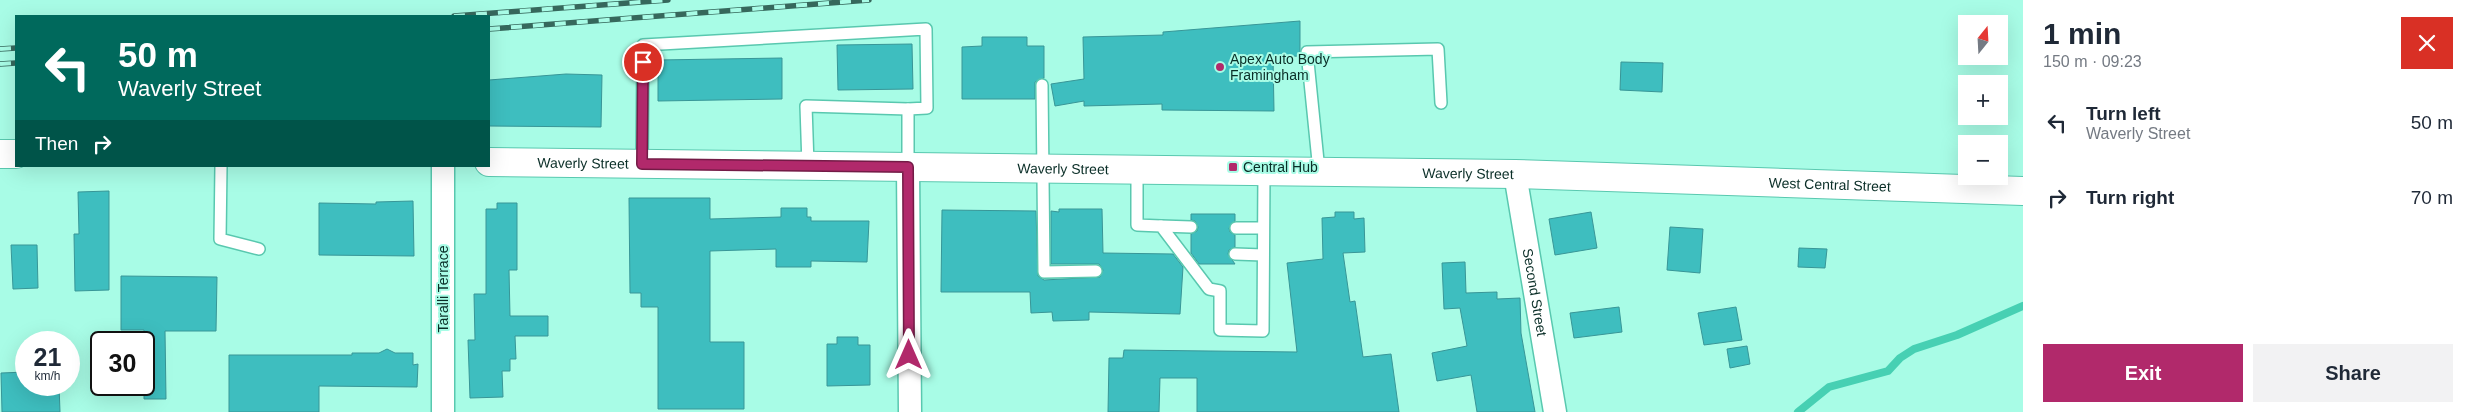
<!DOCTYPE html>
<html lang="en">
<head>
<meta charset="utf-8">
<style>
  body { margin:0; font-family:Helvetica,sans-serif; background:#f2f2f3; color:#1f2937; height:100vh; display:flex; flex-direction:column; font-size:19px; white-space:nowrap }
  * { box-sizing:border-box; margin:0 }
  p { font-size:16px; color:#747a83 }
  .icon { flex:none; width:28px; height:28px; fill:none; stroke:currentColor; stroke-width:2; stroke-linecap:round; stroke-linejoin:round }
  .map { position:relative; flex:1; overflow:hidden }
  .drawer { display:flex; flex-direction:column; background:#fff; width:450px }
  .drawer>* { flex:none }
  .banner { position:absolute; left:15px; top:15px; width:475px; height:152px; border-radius:0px; box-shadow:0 5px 20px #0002; background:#00695c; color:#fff; overflow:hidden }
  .needle { width:32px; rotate:18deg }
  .buttons { position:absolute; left:1958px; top:15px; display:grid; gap:10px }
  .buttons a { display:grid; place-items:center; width:50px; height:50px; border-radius:0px; background:#fff; box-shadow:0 5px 20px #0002; font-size:25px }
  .speed { position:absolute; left:15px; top:331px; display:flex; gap:10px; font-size:25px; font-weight:700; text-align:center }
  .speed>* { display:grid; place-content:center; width:65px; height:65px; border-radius:50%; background:#fff; box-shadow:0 5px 20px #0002; line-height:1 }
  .speed small { font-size:12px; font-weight:400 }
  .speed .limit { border:2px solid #111; border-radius:8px; background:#fff; color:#111 }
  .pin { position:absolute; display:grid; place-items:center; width:42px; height:42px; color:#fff; margin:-21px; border:2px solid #fff; border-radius:50%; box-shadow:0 1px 5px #0007 }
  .me { position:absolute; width:55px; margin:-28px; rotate:0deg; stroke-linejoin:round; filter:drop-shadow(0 0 4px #0008) }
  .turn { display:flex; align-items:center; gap:18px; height:105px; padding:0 20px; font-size:22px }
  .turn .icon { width:65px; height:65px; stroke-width:2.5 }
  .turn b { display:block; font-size:35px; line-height:42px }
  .then { display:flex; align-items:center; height:48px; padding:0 20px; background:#0003; gap:10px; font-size:19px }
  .round { display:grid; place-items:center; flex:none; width:52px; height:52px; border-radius:0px; background:#f2f2f3 }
  .summary { display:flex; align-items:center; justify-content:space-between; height:85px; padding:0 20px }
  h1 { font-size:30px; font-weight:700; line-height:38px }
  .action { display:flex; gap:10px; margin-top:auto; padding:10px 20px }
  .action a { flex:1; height:58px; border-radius:0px; background:#b1296b; color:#fff; font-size:20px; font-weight:700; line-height:58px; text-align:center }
  .action a+a { background:#f2f2f3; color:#1f2937 }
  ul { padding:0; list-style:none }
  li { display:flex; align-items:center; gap:15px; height:75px; padding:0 20px }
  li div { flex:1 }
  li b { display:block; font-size:19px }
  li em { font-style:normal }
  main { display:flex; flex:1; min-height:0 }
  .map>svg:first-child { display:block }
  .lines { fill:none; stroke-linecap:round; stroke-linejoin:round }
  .stream { stroke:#47d0b3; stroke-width:8 }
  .building { fill:#3ebebf; stroke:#389697 }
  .service-casing { stroke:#59c8af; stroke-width:14 }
  .minor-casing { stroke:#59c8af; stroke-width:25 }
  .secondary-casing { stroke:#59c8af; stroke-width:30 }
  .service { stroke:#fff; stroke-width:11 }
  .minor { stroke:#fff; stroke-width:22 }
  .secondary { stroke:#fff; stroke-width:28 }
  .rail-casing { stroke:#36685c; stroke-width:5.5 }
  .rail { stroke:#a8fce6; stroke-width:4; stroke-dasharray:11; stroke-linecap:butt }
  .route-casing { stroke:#731b46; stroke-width:12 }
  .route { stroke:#b1296b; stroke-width:9 }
  .poi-dot { fill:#b1296b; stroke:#a8fce6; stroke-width:2 }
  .labels { text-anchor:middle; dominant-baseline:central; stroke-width:4; stroke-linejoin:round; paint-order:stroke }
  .poi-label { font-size:14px; fill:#0a2e27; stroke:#a8fce6; text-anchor:start }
  .street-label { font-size:14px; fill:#0a2e27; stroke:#a8fce6 }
</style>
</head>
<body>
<main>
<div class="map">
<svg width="2023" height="412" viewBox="0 0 2023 412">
  <rect width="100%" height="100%" fill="#a8fce6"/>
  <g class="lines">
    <path class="stream" d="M1798 412 1829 387 1888 371 1900 358 1914 349 1957 335 2023 306"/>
  </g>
  <g class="building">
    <path d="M1300 21V56L1273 57 1274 111 1162 110V104L1084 106V101L1055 106 1051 84 1084 79 1083 37 1163 35V32Z"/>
    <path d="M982 37H1027V46H1044V78L1035 82V99H962V47L982 46Z"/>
    <path d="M912 44 913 89 838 90 837 45Z"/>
    <path d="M782 58V99L658 101V60Z"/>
    <path d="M1621 62 1663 63 1662 92 1620 90Z"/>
    <path d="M566 74 602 75 601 127 489 126V80Z"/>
    <path d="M109 191V290L75 291 74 234H79L78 192Z"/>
    <path d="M629 198H710V219L781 217V208H807V217H811V221H869L867 262 811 261V267H776V249L710 251V342H744V409H658V307H641V293H630Z"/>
    <path d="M413 201 414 256 319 255V203L376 204V202Z"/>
    <path d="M497 203H517V270H509L510 316H548V336H515L516 359H510V371H502L503 397 470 398 468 340H475L474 294H486V209H497Z"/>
    <path d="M1059 209H1102L1103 253 1173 254 1183 267 1180 314 1089 312V320L1053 321 1052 312 1031 313 1030 292H941L942 210 1036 211 1038 276 1044 280 1100 277 1103 270 1099 264H1051V211L1059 212Z"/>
    <path d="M1335 212H1354V219L1364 218 1365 252 1343 253 1350 302 1355 301 1363 357 1391 354 1399 412H1197V378H1160L1159 412H1108L1109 358H1123L1124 350 1297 352 1287 263 1323 259 1322 218 1335 217Z"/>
    <path d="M1591 212 1597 248 1555 255 1549 219Z"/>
    <path d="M1191 214H1235V221L1229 228 1230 232 1235 235V247L1229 250 1228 254 1235 264H1199L1191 253V234L1197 231 1198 227 1195 221 1191 220Z"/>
    <path d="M1670 227 1703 229 1700 273 1667 270Z"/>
    <path d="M11 245H37L38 288 13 289Z"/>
    <path d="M1799 248 1827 249 1825 268 1798 267Z"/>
    <path d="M1465 262 1466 293 1497 292V299L1520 298 1521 333 1535 412H1477L1471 375 1437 381 1432 353 1467 346 1460 308 1444 309 1442 263Z"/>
    <path d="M121 276 217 277 216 331H165L166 399H144V330H121Z"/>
    <path d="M1619 307 1622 332 1574 338 1570 313Z"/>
    <path d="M1736 307 1742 340 1704 345 1698 313Z"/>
    <path d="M837 337H858V345H870V385L827 386V344H837Z"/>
    <path d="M1747 346 1750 364 1730 368 1727 349Z"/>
    <path d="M387 349 395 353H413V365L418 364 417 387 319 386V412H229V355H352V353H379Z"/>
    <path d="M26 372V385H59L60 412H2L1 373Z"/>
  </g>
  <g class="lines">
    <g class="service-casing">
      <g id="service">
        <path d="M1042 85 1044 272 1096 271"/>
        <path d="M642 164 643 45 926 29 927 108 908 109V167"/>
        <path d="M808 165 806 106 908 109"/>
        <path d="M221 166 220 239 259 249"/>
        <path d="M1137 169V225L1161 226 1209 289 1220 291V330L1263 331 1264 171"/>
        <path d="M1319 171 1307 52 1438 49 1441 103"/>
        <path d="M1161 226 1191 227"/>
        <path d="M1236 228H1263"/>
        <path d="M1235 254 1263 255"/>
      </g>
    </g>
    <g class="minor-casing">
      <g id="minor">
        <path d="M908 167 910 412"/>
        <path id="s1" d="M1515 174 1555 412"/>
        <path d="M443 412V166"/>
      </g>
    </g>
    <g class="secondary-casing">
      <g id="secondary">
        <path d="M0 154H16"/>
        <path id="s2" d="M489 162 1515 174 2023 191"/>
      </g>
    </g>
    <use href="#service" class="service"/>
    <use href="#minor" class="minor"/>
    <use href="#secondary" class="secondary"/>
    <g class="rail-casing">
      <g id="rail">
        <path d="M454 16 668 0"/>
        <path d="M489 29 869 0"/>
        <path d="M0 49 16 48"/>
        <path d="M0 64 16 63"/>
      </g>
    </g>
    <use href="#rail" class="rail"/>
  </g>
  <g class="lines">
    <g class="route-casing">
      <path id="route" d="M643 62 642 164 908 167 909 355"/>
    </g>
    <use href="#route" class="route"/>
  </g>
  <g class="poi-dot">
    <circle cx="1220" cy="67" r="5"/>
    <rect x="1228" y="162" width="10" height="10" rx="2.5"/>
  </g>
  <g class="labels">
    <g class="poi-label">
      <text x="1230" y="59">Apex Auto Body<tspan x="1230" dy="16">Framingham</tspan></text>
      <text x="1243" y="167">Central Hub</text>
    </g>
    <g class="street-label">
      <text stroke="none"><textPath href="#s2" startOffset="94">Waverly Street</textPath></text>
      <text stroke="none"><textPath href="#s2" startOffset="574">Waverly Street</textPath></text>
      <text stroke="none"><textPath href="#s2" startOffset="979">Waverly Street</textPath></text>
      <text stroke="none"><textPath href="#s2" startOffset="1341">West Central Street</textPath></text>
      <text transform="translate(443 289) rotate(-90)">Taralli Terrace</text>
      <text stroke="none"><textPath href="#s1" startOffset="120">Second Street</textPath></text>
    </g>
  </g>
</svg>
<div class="buttons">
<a><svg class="needle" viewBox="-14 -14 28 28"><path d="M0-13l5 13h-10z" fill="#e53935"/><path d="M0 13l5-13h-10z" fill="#747a83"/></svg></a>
<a>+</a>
<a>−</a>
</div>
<div class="speed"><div>21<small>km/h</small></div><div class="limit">30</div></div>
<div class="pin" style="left:643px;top:62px;background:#d93025"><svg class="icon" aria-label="arrive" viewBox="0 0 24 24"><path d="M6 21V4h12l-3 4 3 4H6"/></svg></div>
<svg class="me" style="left:909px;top:355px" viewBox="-20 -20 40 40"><path d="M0-17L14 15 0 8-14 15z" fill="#b1296b" stroke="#fff" stroke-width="4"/></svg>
<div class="banner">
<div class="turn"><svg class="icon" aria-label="left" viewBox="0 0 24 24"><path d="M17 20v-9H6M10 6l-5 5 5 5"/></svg><div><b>50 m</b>Waverly Street</div></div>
<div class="then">Then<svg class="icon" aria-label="right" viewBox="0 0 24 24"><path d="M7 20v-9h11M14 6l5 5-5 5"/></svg></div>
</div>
</div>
<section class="drawer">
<div class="summary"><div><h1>1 min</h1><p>150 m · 09:23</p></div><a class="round" style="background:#d93025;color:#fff"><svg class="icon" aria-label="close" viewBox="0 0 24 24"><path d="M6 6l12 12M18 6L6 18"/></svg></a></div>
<ul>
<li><svg class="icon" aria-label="left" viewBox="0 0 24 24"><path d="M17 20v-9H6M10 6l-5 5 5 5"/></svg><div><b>Turn left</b><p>Waverly Street</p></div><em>50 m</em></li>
<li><svg class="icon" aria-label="right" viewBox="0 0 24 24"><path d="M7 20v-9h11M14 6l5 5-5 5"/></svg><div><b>Turn right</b></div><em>70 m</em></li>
</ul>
<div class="action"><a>Exit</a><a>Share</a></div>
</section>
</main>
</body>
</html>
